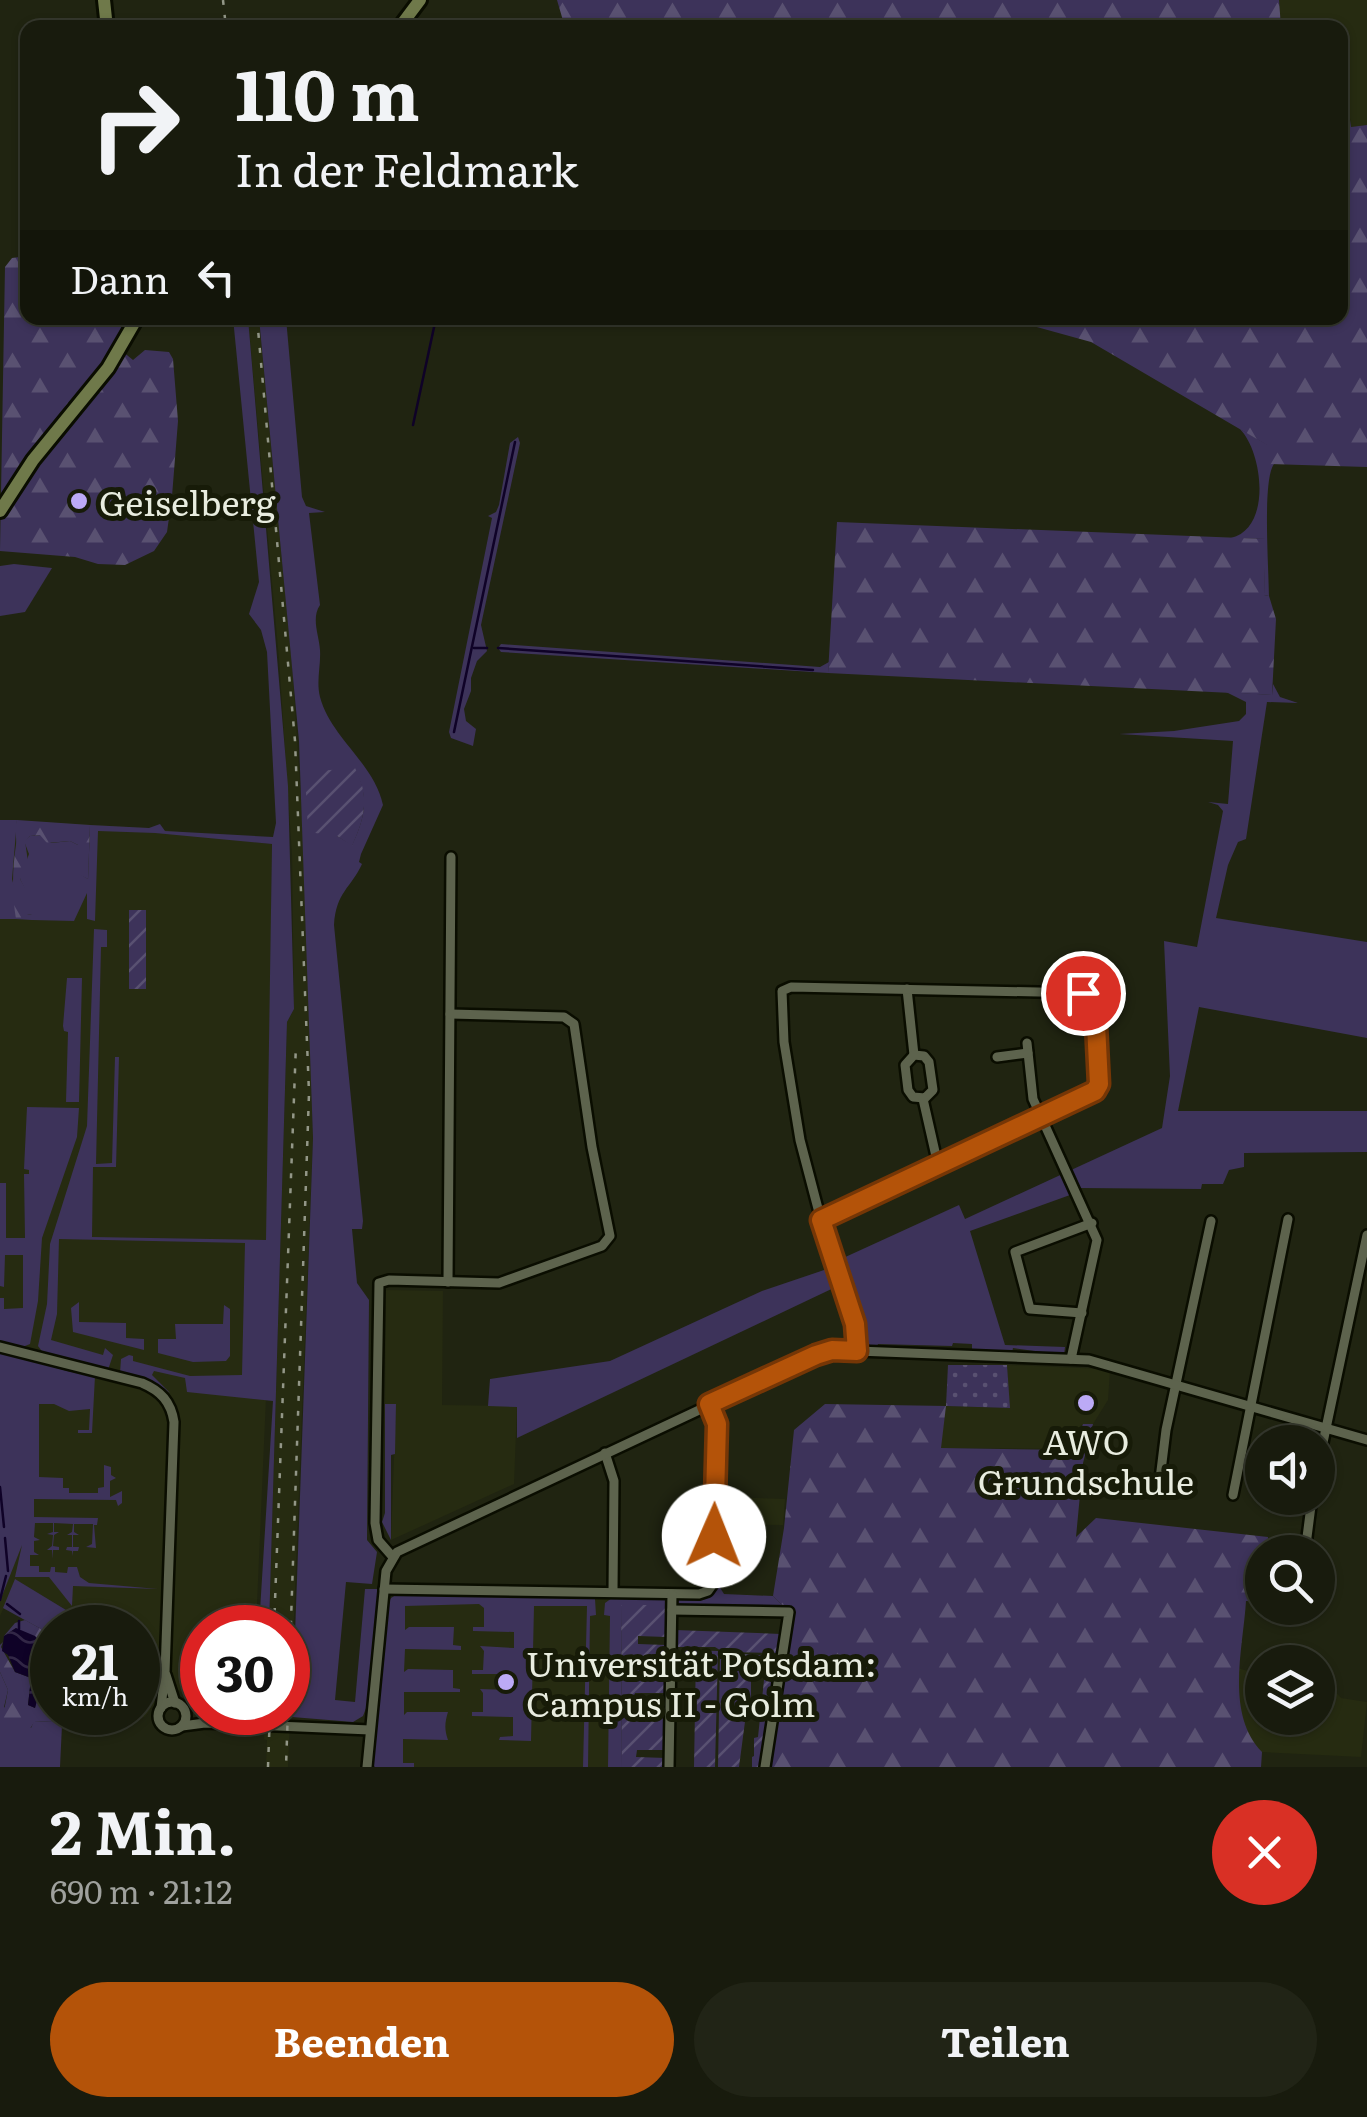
<!DOCTYPE html>
<html lang="de">
<head>
<meta charset="utf-8">
<style>
  body { margin:0; font-family:Literata,serif; background:#212416; color:#f1f3f6; height:100vh; display:flex; flex-direction:column; font-size:38px; white-space:nowrap }
  * { box-sizing:border-box; margin:0 }
  p { font-size:32px; color:#9fa19d }
  .icon { flex:none; width:55px; height:55px; fill:none; stroke:currentColor; stroke-width:2; stroke-linecap:round; stroke-linejoin:round }
  .map { position:relative; height:1767px; overflow:hidden }
  .side { display:flex; flex-direction:column; background:#181b0d; flex:1 }
  .side>* { flex:none }
  .guide { position:absolute; left:20px; top:20px; width:1328px; height:305px; border-radius:20px; box-shadow:0 2px 8px #0004,0 0 0 2px #36392e; background:#181b0d; color:#f1f3f6; overflow:hidden }
  .tools { position:absolute; left:1245px; top:1425px; display:grid; gap:20px }
  .tools a { display:grid; place-items:center; width:90px; height:90px; border-radius:50%; background:#181b0d; box-shadow:0 2px 8px #0004,0 0 0 2px #36392e; font-size:50px }
  .speed { position:absolute; left:30px; top:1605px; display:flex; gap:20px; font-size:50px; font-weight:700; text-align:center }
  .speed>* { display:grid; place-content:center; width:130px; height:130px; border-radius:50%; background:#181b0d; box-shadow:0 2px 8px #0004,0 0 0 2px #36392e; line-height:1 }
  .speed small { font-size:25px; font-weight:400 }
  .speed .limit { border:15px solid #d22; background:#fff; color:#111 }
  .pin { position:absolute; display:grid; place-items:center; width:85px; height:85px; color:#fff; margin:-42px; border:5px solid #fff; border-radius:50%; box-shadow:0 2px 10px #0007 }
  .me { position:absolute; width:110px; margin:-55px; rotate:1deg; stroke-linejoin:round; filter:drop-shadow(0 0 8px #0008) }
  .turn { display:flex; align-items:center; gap:35px; height:210px; padding:0 50px; font-size:45px }
  .turn .icon { width:130px; height:130px; stroke-width:2.5 }
  .turn b { display:block; font-size:70px; line-height:85px }
  .then { display:flex; align-items:center; height:95px; padding:0 50px; background:#0003; gap:20px; font-size:38px }
  .round { display:grid; place-items:center; flex:none; width:105px; height:105px; border-radius:52px; background:#212416 }
  .summary { display:flex; align-items:center; justify-content:space-between; height:170px; padding:0 50px }
  h1 { font-size:60px; font-weight:700; line-height:75px }
  .primary-button { display:flex; gap:20px; margin-top:auto; padding:20px 50px }
  .primary-button a { flex:1; height:115px; border-radius:60px; background:#b45309; color:#fff; font-size:40px; font-weight:700; line-height:115px; text-align:center }
  .primary-button a+a { background:#212416; color:#f1f3f6 }
  .map>svg:first-child { display:block }
  .built { fill:#262b11 }
  .grass { fill:#3d335a; fill-rule:evenodd }
  .forest { fill:url(#forest-firs) }
  .park { fill:url(#park-dots) }
  .garden { fill:url(#garden-furrows) }
  .water { fill:url(#water-waves) }
  .lines { fill:none; stroke-linecap:round; stroke-linejoin:round }
  .stream { stroke:#0f0227; stroke-width:2.5 }
  .street-casing { stroke:#0a0d00; stroke-width:14 }
  .secondary-casing { stroke:#0a0d00; stroke-width:18 }
  .street { stroke:#5d634d; stroke-width:9 }
  .secondary { stroke:#6f794a; stroke-width:12 }
  .rail { stroke:#939788; stroke-width:2.5; stroke-dasharray:5 10; stroke-linecap:butt }
  .route-casing { stroke:#753606; stroke-width:25 }
  .route { stroke:#b45309; stroke-width:18 }
  .poi-dot { fill:#bcaaf6; stroke:#171b08; stroke-width:4 }
  .labels { text-anchor:middle; dominant-baseline:central; stroke-width:10; stroke-linejoin:round; paint-order:stroke }
  .poi-label { font-size:35px; fill:#e8ecdf; stroke:#171b08; text-anchor:start }
</style>
</head>
<body>
<div class="map">
<svg width="1367" height="1767" viewBox="0 0 1367 1767">
  <defs>
    <pattern id="forest-firs" width="22" height="20" patternUnits="userSpaceOnUse" patternTransform="scale(2.5)"><rect width="22" height="20" fill="#3d335a"/><path d="M5 1l3.5 6h-7zM16 11l3.5 6h-7z" fill="#595171"/></pattern>
    <pattern id="park-dots" width="8" height="8" patternUnits="userSpaceOnUse" patternTransform="scale(2.5)"><rect width="8" height="8" fill="#3d335a"/><path d="M2 2h.1M6 6h.1" fill="none" stroke="#595171" stroke-width="1.8" stroke-linecap="round"/></pattern>
    <pattern id="garden-furrows" width="10" height="10" patternUnits="userSpaceOnUse" patternTransform="scale(2.5)"><rect width="10" height="10" fill="#3d335a"/><path d="M-1 1l2-2M0 10L10 0M9 11l2-2" fill="none" stroke="#595171"/></pattern>
    <pattern id="water-waves" width="16" height="10" patternUnits="userSpaceOnUse" patternTransform="scale(2.5)"><rect width="16" height="10" fill="#0f0227"/><path d="M0 5q4-4 8 0t8 0" fill="none" stroke="#322746"/></pattern>
  </defs>
  <rect width="100%" height="100%" fill="#202411"/>
  <g class="built">
    <path d="M1279 0H1367V125L1351 127 1340 28 1281 27Z"/>
    <path d="M248 318H259L293 675 306 880 312 1072 313 1138 288 1767H266L267 1740 264 1739 265 1713 288 1712V1628L269 1627 287 1022 294 1009 292 855 279 659Z"/>
    <path d="M0 820 149 828 272 844 266 1398 256 1627 202 1628V1712L205 1713H200L175 1686 155 1687V1703L145 1717 68 1714 138 1712V1628L71 1627V1613L16 1580 0 1616Z"/>
    <path d="M386 1290 443 1291 442 1405 517 1406 514 1484 391 1540 396 1404H385Z"/>
    <path d="M1007 1365 1104 1369 1110 1371 1108 1400 1093 1424 1081 1425 1073 1449 940 1448 946 1406 1009 1408Z"/>
    <path d="M724 1497 785 1499 783 1525 724 1524Z"/>
    <path d="M572 1593H621L622 1767H384L398 1598 535 1601Z"/>
    <path d="M1087 1625 1262 1675V1718H1318V1686L1333 1689 1341 1698 1367 1702 1361 1757 1262 1752 1242 1767H1130Z"/>
  </g>
  <g class="grass">
    <path d="M233 318H248L288 786 294 1009 287 1022 269 1627H259L273 1401 187 1392 185 1378 154 1371 152 1375 170 1393 145 1377 120 1373 121 1359 129 1355 133 1356V1361L190 1376 242 1375 245 1243 59 1239 57 1314 51 1340 103 1355 105 1348 113 1355 108 1370 44 1354 38 1346 47 1304 50 1244 87 1126 94 929 107 930V947H101L96 1164 112 1163 115 1057H119L116 1167H93L92 1237 266 1240 272 844 155 833 98 831 95 921 87 919V893L74 921 32 920V915L27 914 25 889 20 879 29 854 24 841 30 836 41 835 51 843 70 841 78 845V873L88 879 90 825 149 828 160 824 165 831 273 837 276 823 267 652 261 630 249 614 259 582Z"/>
    <path d="M259 318H286L302 497 306 506 325 512 309 513 320 605C311 618 319 635 320 650 321 666 316 681 320 697 331 738 374 763 383 805L361 854 359 862 362 864C351 888 336 892 334 925L363 1221 362 1229H352L357 1283 369 1300 367 1540 377 1552 372 1584 346 1582 335 1700 355 1702 365 1589H378L368 1703 363 1716 353 1722 292 1717 313 1138 299 741ZM354 768C370 796 365 818 352 845L337 836Z"/>
    <path d="M1240 429 1268 445 1267 464H1274C1262 480 1269 571 1269 596L1264 595 1265 539 1231 538C1272 528 1263 453 1240 429Z"/>
    <path d="M518 437 520 443 481 625 487 651 477 661 471 678V691L464 709 466 721 476 729 473 746 451 738 449 732 492 518 488 516 496 512 499 505 510 443Z"/>
    <path d="M14 564 52 568 25 612 0 616V566Z"/>
    <path d="M501 644 820 667 829 662 828 673 501 652 498 648Z"/>
    <path d="M1273 684 1280 697 1298 703 1267 702 1246 839 1238 842 1228 865 1216 918 1367 942V1038L1199 1007 1178 1111H1367V1152L1244 1153V1167L1229 1170 1223 1184H1202L1201 1189 1080 1188 1070 1195 970 1231 1005 1345 1065 1347 1064 1355 1013 1348 1012 1353 972 1352V1344L953 1343 952 1346 878 1344 877 1347C861 1345 860 1331 857 1317L860 1314 841 1259 959 1205 965 1219 1162 1128 1170 1076 1164 941 1197 947 1223 811 1218 805 1208 802 1228 804 1233 741 1119 734 1174 731 1239 721 1246 714V702L1226 692 1272 695Z"/>
    <path d="M0 820H17L12 879 17 898 16 919H0Z"/>
    <path d="M67 978H82L79 1102H66L68 1032 64 1031 63 1026Z"/>
    <path d="M27 1107 79 1108 77 1137 42 1238 38 1301 30 1344 20 1348 0 1342V1298H4V1309L23 1308V1255H5L4 1287 0 1286V1183H6V1238H25L24 1174H29V1170L24 1169Z"/>
    <path d="M830 1268 838 1271 842 1284 517 1438V1407L488 1406 490 1379 610 1361 762 1291Z"/>
    <path d="M79 1302V1322L126 1323V1338L144 1339V1350L73 1332 71 1308Z"/>
    <path d="M224 1305 230 1309V1356L226 1361 193 1362 158 1353V1339H176L175 1324H223Z"/>
    <path d="M0 1352 67 1371 95 1376 92 1433H78V1430H89L90 1409 69 1411 54 1404H39V1477L63 1478V1488H69V1493H98V1488L104 1487V1465L111 1467V1475L116 1478 110 1481V1497L122 1491V1503L118 1506 116 1500 34 1499V1517L98 1518 97 1525H94L96 1548 86 1547 92 1544 93 1524H74V1532L79 1535H73V1547H79L78 1551H73V1556L72 1551 66 1550 67 1547H72V1535H67L72 1532 73 1524 54 1523V1532H59L54 1535 53 1546 59 1547V1550H53V1559L52 1550H47L52 1546 53 1535 47 1534 53 1532V1523H35L34 1537 40 1540 34 1541V1552L39 1555H30V1566H39V1572H50L51 1567H55V1572L67 1573 68 1567H77L80 1577 89 1583 158 1589 73 1586 72 1606 49 1577H15L22 1545 0 1601Z"/>
    <path d="M385 1404H396L395 1454 391 1455V1540L382 1522 385 1513Z"/>
    <path d="M15 1579 71 1613V1627L52 1628V1635L3 1608Z"/>
    <path d="M719 1586 724 1594 773 1596 785 1608 680 1607 676 1601 680 1597Z"/>
    <path d="M399 1593 595 1599 596 1615 590 1616 588 1767H583L587 1606H534L531 1741 499 1740 500 1737 513 1736V1717L472 1716V1712H483V1693L480 1689 513 1690V1674H472V1670H483L484 1651 480 1646 514 1648V1632L473 1631V1627H484V1608L479 1604 405 1606V1630L409 1627H454L453 1645 461 1646V1650L405 1649 404 1672 408 1669 453 1670V1688L460 1689V1692H404V1715L407 1712H448C445 1722 444 1729 448 1740L403 1739V1763H414V1767H375L372 1764 387 1605 391 1598Z"/>
    <path d="M612 1598H666L669 1601V1615L621 1605 622 1767H608L610 1616 604 1615 605 1603Z"/>
    <path d="M0 1672 8 1690 4 1707 31 1728 34 1721 53 1722 62 1716V1713H68L62 1725 60 1767H0Z"/>
  </g>
  <g class="forest">
    <path d="M557 0H1279L1281 27 562 28 564 24Z"/>
    <path d="M1340 48 1351 127 1367 125V467L1267 464V445L1091 342 1004 318H1340Z"/>
    <path d="M27 256 28 318H131L117 347 133 360 145 350 169 352 173 359 178 421 172 496 167 532 154 551 125 565 98 564 75 557 0 551 5 267 12 258Z"/>
    <path d="M837 522 1266 539 1264 595 1269 596 1276 619 1272 695 828 673Z"/>
    <path d="M17 820 90 825 88 879 78 874V845L70 841 47 843 40 835 30 836 25 841 29 869 20 879 28 893 27 914 32 915V920L16 919C12 895 12 870 16 845 17 836 14 830 17 820Z"/>
    <path d="M825 1404 946 1406 941 1448 1073 1450 1083 1424H1093L1083 1463 1076 1537 1096 1518 1268 1537 1267 1552H1262V1602L1246 1601C1243 1649 1225 1714 1262 1752L1261 1767H765L789 1612 773 1596 784 1528 794 1430Z"/>
    <path d="M25 1620 52 1635V1712L62 1713 63 1716 53 1722 35 1721 27 1733 19 1734 6 1726 3 1716 8 1690 0 1672V1645L3 1642 1 1647 15 1672 31 1678 28 1705 35 1708 45 1657 16 1628 4 1636 15 1623Z"/>
  </g>
  <path class="park" d="M948 1365H1007L1010 1408 946 1406Z"/>
  <g class="garden">
    <path d="M355 768C370 796 365 818 352 846L337 836 308 832 305 772Z"/>
    <rect x="129" y="910" width="17" height="79"/>
    <path d="M621 1605H666V1637L638 1636V1644L666 1645V1693H635L634 1701 666 1702V1750H637L636 1757 666 1758 665 1767H622Z"/>
    <path d="M781 1621H785L780 1653 723 1652 715 1647H675V1630L781 1634Z"/>
    <path d="M683 1650 718 1651 715 1767H694L696 1653H683Z"/>
    <path d="M720 1653 780 1656 762 1767H752V1757L754 1756V1738L758 1737 764 1680 766 1679V1659L754 1660V1680H751V1699H748L739 1767H718Z"/>
  </g>
  <path class="water" d="M16 1628 35 1636 43 1644 44 1674 35 1708 28 1705 31 1678 15 1672 8 1655 2 1651 4 1636Z"/>
  <g class="lines">
    <g class="stream">
      <path d="M413 425 436 318"/>
      <path d="M474 648H487"/>
      <path d="M498 648 813 670"/>
      <path d="M454 732 515 442"/>
      <path d="M0 1487 4 1527"/>
      <path d="M5 1538 8 1571"/>
      <path d="M0 1600 6 1576"/>
      <path d="M7 1604 20 1614"/>
      <path d="M19 1629V1621"/>
    </g>
    <g class="street-casing">
      <g id="street">
        <path d="M907 989 914 1055"/>
        <path d="M1027 1043 1033 1099 1097 1240 1071 1359"/>
        <path d="M914 1055 924 1056 929 1062 933 1090 925 1098 913 1097 908 1090 905 1065Z"/>
        <path d="M997 1057 1028 1053"/>
        <path d="M923 1099 938 1165"/>
        <path d="M821 1220 1095 1091 1099 1081 1095 1005 1091 996 1083 993 791 987 782 991 784 1042 800 1140 821 1220 855 1324 857 1351"/>
        <path d="M448 1282 451 857"/>
        <path d="M1082 1313 1030 1309 1015 1252 1092 1223"/>
        <path d="M0 1347 142 1383C161 1391 171 1402 174 1422L165 1672 161 1708"/>
        <path d="M605 1453 614 1481 613 1592"/>
        <path d="M1318 1466 1367 1235"/>
        <path d="M1159 1487 1166 1430 1211 1221"/>
        <path d="M1233 1495 1288 1219"/>
        <path d="M1306 1545 1312 1498"/>
        <path d="M392 1556 378 1540 375 1523 379 1283 389 1280 499 1283 602 1246 610 1236 592 1147 574 1024 564 1017 450 1014"/>
        <path d="M384 1589 699 1594 708 1591 713 1584 717 1423 709 1404"/>
        <path d="M672 1610 789 1612 765 1767"/>
        <path d="M166 1675 175 1703"/>
        <circle cx="172" cy="1716" r="14"/>
        <path d="M182 1726 205 1723 370 1730"/>
        <path d="M367 1767 386 1571 397 1552 816 1355 832 1350 1089 1360 1367 1440"/>
        <path d="M669 1767 672 1594"/>
      </g>
    </g>
    <g class="secondary-casing">
      <g id="secondary">
        <path d="M104 0 107 28"/>
        <path d="M399 28 420 0"/>
        <path d="M0 511 33 460 108 368 137 318"/>
      </g>
    </g>
    <use href="#street" class="street"/>
    <use href="#secondary" class="secondary"/>
    <g class="rail">
      <path d="M223 0 226 28"/>
      <path d="M257 318 295 741 309 1093 286 1767"/>
      <path d="M274 1628 296 1044"/>
      <path d="M268 1767 270 1712"/>
    </g>
  </g>
  <g class="lines">
    <g class="route-casing">
      <path id="route" d="M714 1536 717 1424 709 1404 816 1355 832 1350 857 1351 855 1324 821 1220 1095 1091 1099 1084 1095 1005 1091 996 1083 993"/>
    </g>
    <use href="#route" class="route"/>
  </g>
  <g class="poi-dot">
    <circle cx="79" cy="501" r="10"/>
    <circle cx="1086" cy="1403" r="10"/>
    <circle cx="506" cy="1682" r="10"/>
  </g>
  <g class="labels">
    <g class="poi-label">
      <text x="99" y="501">Geiselberg</text>
      <text x="1086" y="1440" text-anchor="middle">AWO<tspan x="1086" dy="40">Grundschule</tspan></text>
      <text x="526" y="1662">Universität Potsdam:<tspan x="526" dy="40">Campus II - Golm</tspan></text>
    </g>
  </g>
</svg>
<div class="tools">
<a><svg class="icon" aria-label="sound" viewBox="0 0 24 24"><path d="M4 9h4l5-4v14l-5-4H4zM17 9q2 3 0 6"/></svg></a>
<a><svg class="icon" aria-label="search" viewBox="0 0 24 24"><circle cx="10" cy="10" r="6"/><path d="M15 15l6 6"/></svg></a>
<a><svg class="icon" aria-label="layers" viewBox="0 0 24 24"><path d="M12 4l9 5-9 5-9-5zM3 14l9 5 9-5"/></svg></a>
</div>
<div class="speed"><div>21<small>km/h</small></div><div class="limit">30</div></div>
<div class="pin" style="left:1083px;top:993px;background:#d93025"><svg class="icon" aria-label="arrive" viewBox="0 0 24 24"><path d="M6 21V4h12l-3 4 3 4H6"/></svg></div>
<svg class="me" style="left:714px;top:1536px" viewBox="-20 -20 40 40"><circle r="19" fill="#fff"/><path d="M0-13L10 11 0 6-10 11z" fill="#b45309"/></svg>
<div class="guide">
<div class="turn"><svg class="icon" aria-label="right" viewBox="0 0 24 24"><path d="M7 20v-9h11M14 6l5 5-5 5"/></svg><div><b>110 m</b>In der Feldmark</div></div>
<div class="then">Dann<svg class="icon" aria-label="left" viewBox="0 0 24 24"><path d="M17 20v-9H6M10 6l-5 5 5 5"/></svg></div>
</div>
</div>
<section class="side">
<div class="summary"><div><h1>2 Min.</h1><p>690 m · 21:12</p></div><a class="round" style="background:#d93025;color:#fff"><svg class="icon" aria-label="close" viewBox="0 0 24 24"><path d="M6 6l12 12M18 6L6 18"/></svg></a></div>
<div class="primary-button"><a>Beenden</a><a>Teilen</a></div>
</section>
</body>
</html>
